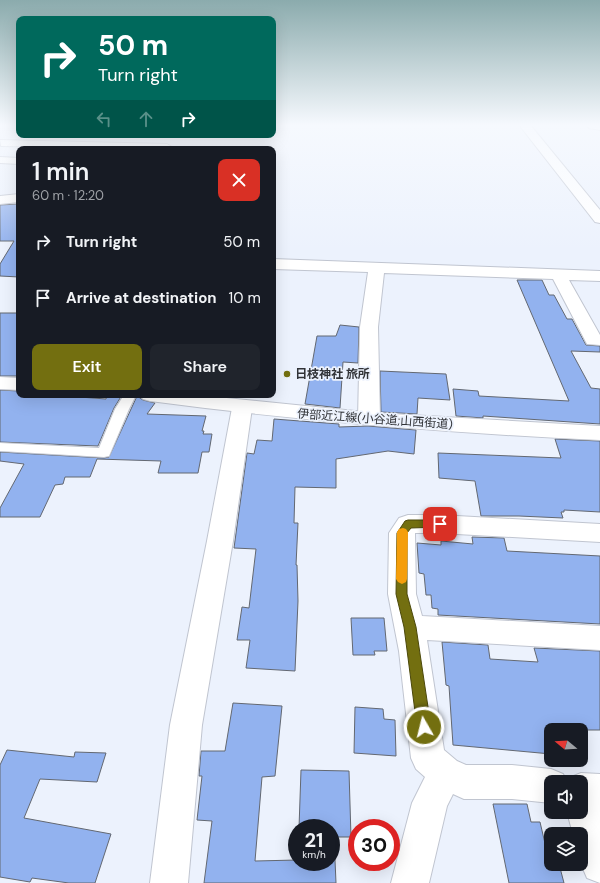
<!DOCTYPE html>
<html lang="en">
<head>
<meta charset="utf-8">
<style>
  body { margin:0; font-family:"DM Sans","Noto Sans JP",sans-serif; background:#20242c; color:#f1f3f6; height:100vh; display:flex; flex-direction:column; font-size:15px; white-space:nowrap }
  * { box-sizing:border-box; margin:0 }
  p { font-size:13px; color:#9ea1a6 }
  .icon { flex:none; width:22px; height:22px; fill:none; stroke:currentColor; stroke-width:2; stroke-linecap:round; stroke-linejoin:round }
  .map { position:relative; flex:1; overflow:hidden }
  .side { position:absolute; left:16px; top:146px; width:260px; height:252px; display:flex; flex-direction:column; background:#171b24; border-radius:8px; box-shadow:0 4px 16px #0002 }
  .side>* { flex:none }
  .top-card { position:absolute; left:16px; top:16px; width:260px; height:122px; border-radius:8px; box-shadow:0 4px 16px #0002; background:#00695c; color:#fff; overflow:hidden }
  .needle { width:26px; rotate:288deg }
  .tools { position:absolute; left:544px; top:723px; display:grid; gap:8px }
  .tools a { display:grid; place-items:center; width:44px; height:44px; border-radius:8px; background:#171b24; box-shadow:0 4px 16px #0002; font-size:20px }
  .speed { position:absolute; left:288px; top:819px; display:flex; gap:8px; font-size:20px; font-weight:700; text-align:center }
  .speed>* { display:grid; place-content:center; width:52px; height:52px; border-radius:50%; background:#171b24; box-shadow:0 4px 16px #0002; line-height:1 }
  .speed small { font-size:10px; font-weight:400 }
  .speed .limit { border:6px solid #d22; background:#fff; color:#111 }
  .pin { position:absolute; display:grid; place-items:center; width:34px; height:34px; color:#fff; margin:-17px; border-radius:8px; box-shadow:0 2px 6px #0006 }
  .me { position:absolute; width:44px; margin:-22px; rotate:352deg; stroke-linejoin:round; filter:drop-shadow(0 0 3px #0008) }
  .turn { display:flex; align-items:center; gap:14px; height:84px; padding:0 16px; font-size:18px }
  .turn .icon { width:52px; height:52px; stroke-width:2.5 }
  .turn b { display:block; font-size:28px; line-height:34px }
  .lanes { display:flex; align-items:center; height:38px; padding:0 16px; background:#0003; justify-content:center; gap:20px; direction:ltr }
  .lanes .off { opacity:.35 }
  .round { display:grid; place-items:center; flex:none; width:42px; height:42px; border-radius:8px; background:#20242c }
  .headline { display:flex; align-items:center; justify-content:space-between; height:68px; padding:0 16px }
  h1 { font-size:24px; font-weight:600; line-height:30px }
  .cta { display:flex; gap:8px; margin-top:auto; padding:8px 16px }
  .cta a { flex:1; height:46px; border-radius:8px; background:#736f10; color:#fff; font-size:16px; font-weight:600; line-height:46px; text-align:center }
  .cta a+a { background:#20242c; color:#f1f3f6 }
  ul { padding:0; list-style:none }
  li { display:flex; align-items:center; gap:12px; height:56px; padding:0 16px }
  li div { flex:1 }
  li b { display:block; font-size:15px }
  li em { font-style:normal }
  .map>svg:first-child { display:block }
  .building { fill:#92b2ef; stroke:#636871 }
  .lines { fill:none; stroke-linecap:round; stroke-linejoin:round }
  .service-casing { stroke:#c0c5d0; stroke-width:2 }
  .minor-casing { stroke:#c0c5d0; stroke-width:2 }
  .tertiary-casing { stroke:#c0c5d0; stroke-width:2 }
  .secondary-casing { stroke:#c0c5d0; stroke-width:2 }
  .service { fill:#fff; fill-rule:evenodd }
  .minor { fill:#fff; fill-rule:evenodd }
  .tertiary { fill:#fff; fill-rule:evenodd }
  .secondary { fill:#fff; fill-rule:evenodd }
  .route { fill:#736f10; stroke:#4b480a }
  .slow { fill:#f59e0b }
  .poi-dot { fill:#736f10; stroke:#ecf2fd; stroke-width:1.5 }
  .labels { text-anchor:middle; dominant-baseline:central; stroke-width:3.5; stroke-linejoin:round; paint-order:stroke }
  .poi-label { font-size:12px; font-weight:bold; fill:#313337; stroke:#ecf2fd; text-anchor:start }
  .street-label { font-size:12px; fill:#313337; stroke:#ecf2fd }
</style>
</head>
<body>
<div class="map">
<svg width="600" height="883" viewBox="0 0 600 883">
  <rect width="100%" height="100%" fill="#ecf2fd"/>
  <g class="building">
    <path d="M19 204V277L0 276V264L14 241H0V205Z"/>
    <path d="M517 280H542L549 295H554L567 319H572L586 345 600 346V352L571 351 591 388 600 389V424L483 416V418L456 416 453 389 478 391 479 396 569 401Z"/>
    <rect x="0" y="313" width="19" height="63"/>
    <path d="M340 325 359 327 358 363 343 362 340 408 305 404 317 336H336Z"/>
    <path d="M380 371 446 374 450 400 418 398 417 414 381 412Z"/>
    <path d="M0 390 19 391V395H53L106 399 107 395H122L114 408 98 446 0 442Z"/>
    <path d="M137 396 143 400 155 403 147 414 206 416 202 431H204L203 434H212L209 452H202L198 473H158L161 461 97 459 90 477H65L63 484 55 485 40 517H0V508L24 464 0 461V452L104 458 109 457Z"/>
    <path d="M274 419 339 424V427L368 426 416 430 414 454 388 451 336 459V488L295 487 294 523H298L296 565H297L298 601 295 671 246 668 250 640H237L242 607 249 608 256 549 234 548 247 453 254 454 257 440 272 441Z"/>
    <path d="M555 439 600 441V512L564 510V512H561L563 518 519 516H481L475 481 439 478 438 453 561 458Z"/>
    <path d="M472 537 504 538 507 551 600 556V624L438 615V609L432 608 431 595H426L424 574 419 573 417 543 441 545V541L473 544Z"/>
    <path d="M351 618H384L387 651H374L375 655H353Z"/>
    <path d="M442 642 488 645 490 659 538 662 534 648 600 651V730H551V754L453 745 449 686 446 685Z"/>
    <path d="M233 703 282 706 275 776 262 777 255 861 297 860V862H331V828H299L301 770 349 771 351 837H334L336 883H204L212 821 197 820 202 776H199L201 751H225Z"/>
    <path d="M355 707 383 709 384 719 395 720 396 756 354 753Z"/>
    <path d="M7 750 74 757 75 752 106 753 97 782 40 779 24 818 111 834 95 883H69L32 878 30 882 0 877V765Z"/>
    <path d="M493 804H527L531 822H540L547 852H551V864H559L564 883H509Z"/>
  </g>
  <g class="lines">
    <g class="service-casing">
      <path id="service" d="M124 395H136L129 409 109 456 104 457 0 451V443L99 448 115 409Z"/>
    </g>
    <g class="minor-casing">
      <g id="minor">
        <path d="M588 126H600V130L589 128Z"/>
        <path d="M0 140 167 144 172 147 171 149 1 146Z"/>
        <path d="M0 157 19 158V164L0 163Z"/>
        <path d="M19 194V202L0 204V196Z"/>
        <path d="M273 259 600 271V281L569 280 600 335V345L587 344 553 279 384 273 378 327 380 419 376 423 369 425 362 423 358 419 360 327 368 272 273 269Z"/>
        <path d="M242 402 249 404 252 408 233 541 202 725 188 883H150L170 725 207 541 232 408 235 404Z"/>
        <path d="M408 515H439L600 524V542L439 533H415L416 594 422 616 600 626V650L427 640 444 750 457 761 466 765H512L551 769 563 774 567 782 569 778 581 773 600 774V883L587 878 581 864V834H573L567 812H581V782H551V803L512 799H464L453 794 447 806 429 883H391L412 803 425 777 416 769 411 758 399 651 388 594 389 533 399 518Z"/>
      </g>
    </g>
    <g class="tertiary-casing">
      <path id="tertiary" d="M520 126H531L600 210V223L595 222Z"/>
    </g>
    <g class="secondary-casing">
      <g id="secondary">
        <path d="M0 377 19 378V390L0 389Z"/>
        <path d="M140 395H197L375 413 600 426V440C449 433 300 421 150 401L143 399Z"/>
      </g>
    </g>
    <use href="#service" class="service"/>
    <use href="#minor" class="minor"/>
    <use href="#tertiary" class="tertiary"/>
    <use href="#secondary" class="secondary"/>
  </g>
  <linearGradient id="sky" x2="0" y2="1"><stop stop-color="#8babad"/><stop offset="0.5" stop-color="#f6f9fe"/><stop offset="1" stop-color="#f6f9fe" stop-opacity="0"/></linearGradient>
  <rect width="600" height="250" fill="url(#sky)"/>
  <path class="route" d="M408 520H440L443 521 445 524 443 526 440 527 411 528 407 533V594L416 627 431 727 429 732 424 734 419 732 417 727 404 627 396 594 397 533 405 521Z"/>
  <path class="slow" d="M403 528 406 529 408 532 407 579 406 582 402 584 398 582 396 579 397 532 399 529Z"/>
  <circle class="poi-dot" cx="287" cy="374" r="4"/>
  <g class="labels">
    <g class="poi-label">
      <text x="295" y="374">日枝神社 旅所</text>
    </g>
    <g class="street-label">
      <text transform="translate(375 419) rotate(4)">伊部近江線(小谷道;山西街道)</text>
    </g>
  </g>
</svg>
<div class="tools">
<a><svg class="needle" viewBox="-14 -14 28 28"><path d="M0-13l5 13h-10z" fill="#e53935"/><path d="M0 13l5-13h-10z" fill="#9ea1a6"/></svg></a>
<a><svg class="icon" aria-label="sound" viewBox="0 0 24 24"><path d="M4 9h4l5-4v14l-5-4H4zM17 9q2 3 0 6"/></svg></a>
<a><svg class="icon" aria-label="layers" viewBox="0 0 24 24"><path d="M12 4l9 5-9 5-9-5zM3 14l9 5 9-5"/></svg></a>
</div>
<div class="speed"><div>21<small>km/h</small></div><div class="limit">30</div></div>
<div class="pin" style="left:440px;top:524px;background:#d93025"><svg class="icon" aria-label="arrive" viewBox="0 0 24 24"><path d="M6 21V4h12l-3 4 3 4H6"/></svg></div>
<svg class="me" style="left:424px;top:727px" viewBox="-20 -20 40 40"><circle r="17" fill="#736f10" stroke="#fff" stroke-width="3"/><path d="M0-11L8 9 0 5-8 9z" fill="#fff"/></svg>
<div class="top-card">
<div class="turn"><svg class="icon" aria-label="right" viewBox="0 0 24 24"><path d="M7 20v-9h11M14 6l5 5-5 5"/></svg><div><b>50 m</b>Turn right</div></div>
<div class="lanes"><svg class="icon off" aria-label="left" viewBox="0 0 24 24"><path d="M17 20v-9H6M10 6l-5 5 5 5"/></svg><svg class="icon off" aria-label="ahead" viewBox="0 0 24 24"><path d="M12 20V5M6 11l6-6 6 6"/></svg><svg class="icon" aria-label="right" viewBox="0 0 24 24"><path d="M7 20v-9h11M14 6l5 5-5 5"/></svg></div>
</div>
<section class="side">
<div class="headline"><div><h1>1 min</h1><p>60 m · 12:20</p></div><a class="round" style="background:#d93025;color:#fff"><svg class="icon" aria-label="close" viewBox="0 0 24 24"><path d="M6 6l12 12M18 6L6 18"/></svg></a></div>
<ul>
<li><svg class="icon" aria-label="right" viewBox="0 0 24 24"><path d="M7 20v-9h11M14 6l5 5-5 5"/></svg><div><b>Turn right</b></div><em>50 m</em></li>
<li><svg class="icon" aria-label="arrive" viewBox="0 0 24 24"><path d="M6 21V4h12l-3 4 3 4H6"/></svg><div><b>Arrive at destination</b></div><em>10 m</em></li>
</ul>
<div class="cta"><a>Exit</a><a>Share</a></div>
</section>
</div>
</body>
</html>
